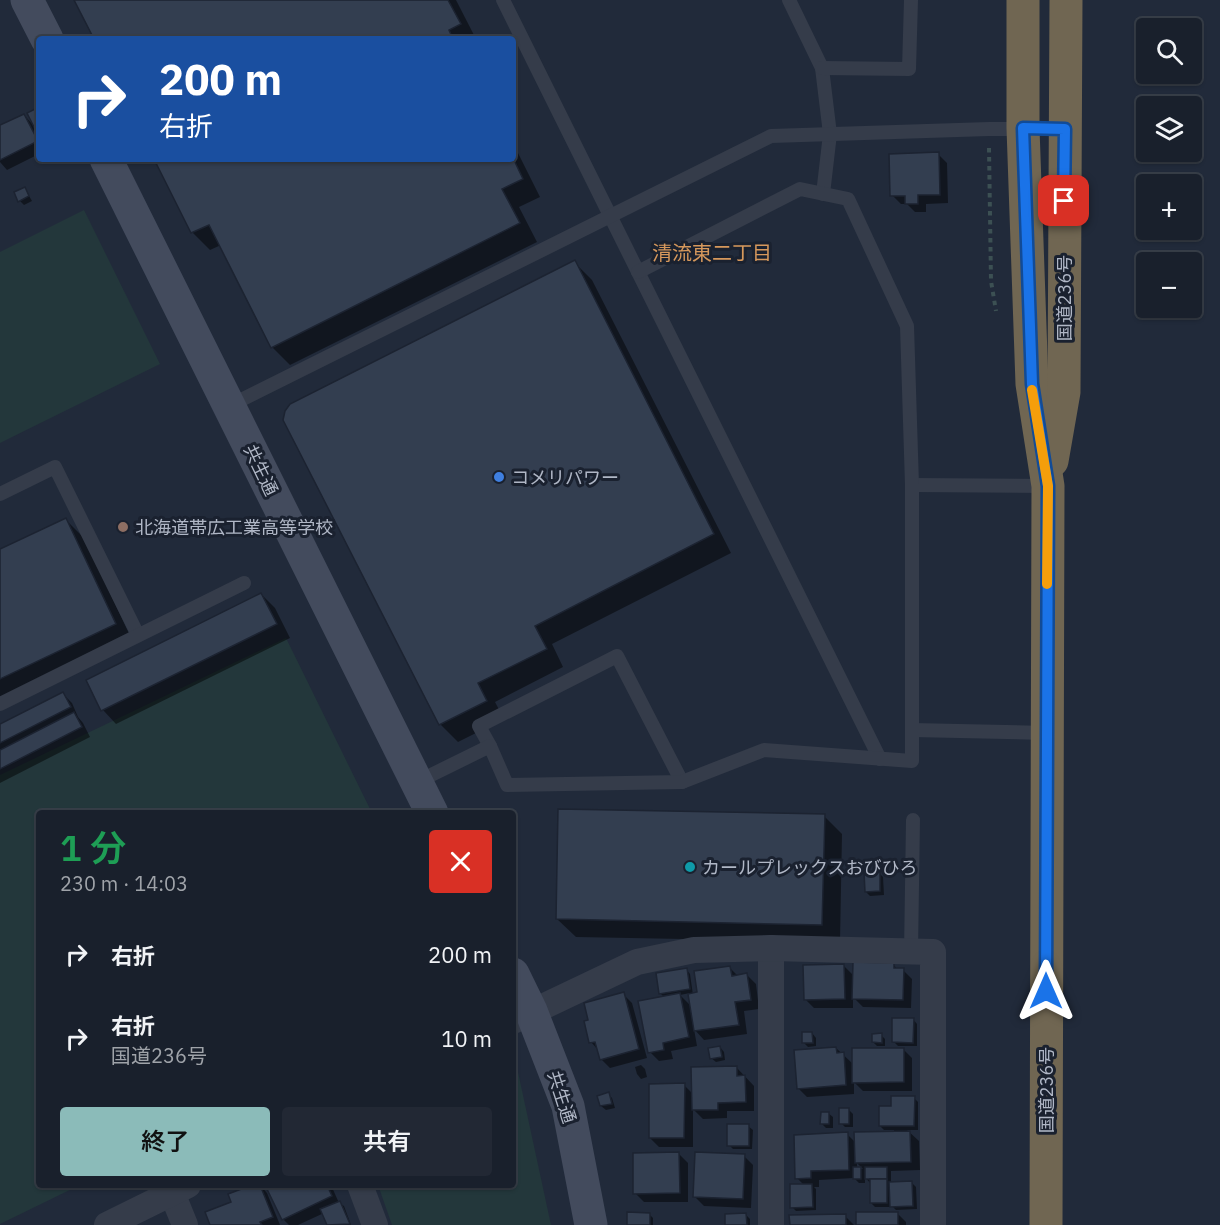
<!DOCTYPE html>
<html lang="ja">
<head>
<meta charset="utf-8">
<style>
  body { margin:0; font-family:"IBM Plex Sans","Noto Sans JP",sans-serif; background:#222834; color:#f1f3f6; height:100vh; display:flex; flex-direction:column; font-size:22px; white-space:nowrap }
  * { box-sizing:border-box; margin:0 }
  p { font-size:20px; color:#9fa3a9 }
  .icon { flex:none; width:33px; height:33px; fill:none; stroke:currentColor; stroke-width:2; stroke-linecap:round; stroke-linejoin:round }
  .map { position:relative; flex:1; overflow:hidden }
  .side { position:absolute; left:36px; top:810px; width:480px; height:378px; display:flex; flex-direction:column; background:#19202c; border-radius:6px; box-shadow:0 2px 4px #0004,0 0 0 2px #373e48 }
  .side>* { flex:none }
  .hud { position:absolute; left:36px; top:36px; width:480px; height:126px; border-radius:6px; box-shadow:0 2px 4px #0004,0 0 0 2px #373e48; background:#1a4fa0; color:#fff; overflow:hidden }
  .controls { position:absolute; left:1136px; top:18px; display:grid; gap:12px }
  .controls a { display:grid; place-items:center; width:66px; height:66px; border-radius:6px; background:#19202c; box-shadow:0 2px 4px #0004,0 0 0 2px #373e48; font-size:30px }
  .pin { position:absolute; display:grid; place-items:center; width:51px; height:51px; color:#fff; margin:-26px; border-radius:12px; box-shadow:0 3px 9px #0006 }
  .me { position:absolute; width:66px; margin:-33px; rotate:0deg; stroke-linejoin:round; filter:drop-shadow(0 0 4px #0008) }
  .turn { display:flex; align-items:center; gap:21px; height:126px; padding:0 24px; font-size:27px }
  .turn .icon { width:78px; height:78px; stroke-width:2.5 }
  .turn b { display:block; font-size:42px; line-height:51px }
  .round { display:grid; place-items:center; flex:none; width:63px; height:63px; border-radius:6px; background:#222834 }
  .summary { display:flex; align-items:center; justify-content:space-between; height:102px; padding:0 24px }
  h1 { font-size:36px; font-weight:600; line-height:45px; color:#1e9e55 }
  .button { display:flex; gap:12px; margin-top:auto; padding:12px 24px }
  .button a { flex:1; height:69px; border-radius:6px; background:#8bbbb9; color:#111; font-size:24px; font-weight:600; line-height:69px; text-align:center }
  .button a+a { background:#222834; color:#f1f3f6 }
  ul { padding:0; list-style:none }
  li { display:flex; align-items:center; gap:18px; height:84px; padding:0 24px }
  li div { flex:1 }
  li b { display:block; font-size:22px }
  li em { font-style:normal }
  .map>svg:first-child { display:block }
  .green { fill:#23373b }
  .shadow { fill:#0007; fill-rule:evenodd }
  .building { fill:#333e50; stroke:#1c2331; stroke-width:1.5 }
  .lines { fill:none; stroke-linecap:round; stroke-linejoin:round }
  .path { stroke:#3c5053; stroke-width:4; stroke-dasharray:4.5 4.5; stroke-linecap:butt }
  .lane { stroke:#353c4a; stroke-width:14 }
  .street { stroke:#353c4a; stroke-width:26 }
  .secondary { stroke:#434b5d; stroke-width:33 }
  .highway { stroke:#706652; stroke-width:33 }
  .route-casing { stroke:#114b97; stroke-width:15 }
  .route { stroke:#1a73e8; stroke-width:10 }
  .slow { stroke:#f59e0b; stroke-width:10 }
  .shop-dot { fill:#3f7fe0; stroke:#1a212f; stroke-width:2 }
  .education-dot { fill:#8d6e63; stroke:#1a212f; stroke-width:2 }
  .culture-dot { fill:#0f9aa8; stroke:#1a212f; stroke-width:2 }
  .labels { text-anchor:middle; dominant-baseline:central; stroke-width:6; stroke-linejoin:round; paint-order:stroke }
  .street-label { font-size:18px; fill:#b0b7c6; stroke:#1a212f }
  .poi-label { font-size:18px; fill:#b0b7c6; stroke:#1a212f; text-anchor:start }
  .neighbourhood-label { font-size:20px; fill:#d6985c; stroke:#1a212f }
</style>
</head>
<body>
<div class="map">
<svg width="1220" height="1225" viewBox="0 0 1220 1225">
  <rect width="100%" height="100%" fill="#212a3a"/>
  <g class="green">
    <path d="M84 210 160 364 0 443V252Z"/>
    <path d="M286 638 372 813H39V1185H80L0 1224V775Z"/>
    <path d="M513 1071 518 1072 551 1225H392L378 1185H513Z"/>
  </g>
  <g class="shadow">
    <path d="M76 0H456L476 39H95Z"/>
    <path d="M39 109V154L7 170 0 162V127L24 115 35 127Z"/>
    <path d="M513 143 540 197 519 207 537 242 290 365 272 347 221 245 210 250 192 232 156 159H513Z"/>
    <path d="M938 154 947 163 948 203 926 204V212H915L907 204H901L892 195Z"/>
    <path d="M25 189 32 201 24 205 20 201Z"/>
    <path d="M574 262 592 280 731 553 552 644 563 667 495 702 504 719 458 742 440 724Z"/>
    <path d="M66 520 84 538 133 642 0 705V551Z"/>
    <path d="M261 594 275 608 290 638 116 724 103 710 88 680Z"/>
    <path d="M63 694 72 703 78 717 83 723 90 737 0 783V726Z"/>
    <path d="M824 816 842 834 840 942 576 937 557 919Z"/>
    <path d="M879 873 883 877 884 895 870 896 866 892Z"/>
    <path d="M893 964 898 970H903L912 979 911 1008 863 1007 853 997V1008H814L805 999 844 966 854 976Z"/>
    <path d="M729 967 738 976 747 975 756 984 759 1009 744 1011 747 1034 704 1040 694 1029 697 1046 671 1051 673 1059 659 1061 650 1052 665 998 660 993 686 969 690 974 693 995 699 994ZM690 993 692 1007 680 995Z"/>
    <path d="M623 994 632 1003 647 1058 610 1068 601 1059 599 1051 591 1042Z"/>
    <path d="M913 1019 917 1024V1046H898L894 1042Z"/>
    <path d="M812 1033 816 1038V1046L808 1047 803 1042Z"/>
    <path d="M881 1035 885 1039V1046H877L873 1042Z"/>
    <path d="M720 1047 724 1052 725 1060 716 1062 711 1058Z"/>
    <path d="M836 1048 853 1064 903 1049 912 1058V1091H863L854 1082V1094L807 1097 798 1088Z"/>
    <path d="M641 1065 645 1069 647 1077 641 1079 637 1074 635 1067Z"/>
    <path d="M737 1068 754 1086V1111H727V1118L703 1119 693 1109V1147H659L650 1138 684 1085 693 1094Z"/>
    <path d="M608 1094 612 1098 615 1108 606 1110 601 1106Z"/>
    <path d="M914 1098 918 1102V1130H907L919 1141 920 1170 891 1171V1183H912L916 1187 917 1209 896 1210 893 1207H875L871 1203 870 1183 865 1177V1183H859L854 1178 819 1180V1187H814L816 1189V1210L796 1211 792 1207 804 1185 797 1178 847 1134 856 1143 894 1133V1130H884L880 1126 893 1107ZM857 1163 863 1169H857Z"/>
    <path d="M849 1110 853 1114V1127H845L841 1123Z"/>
    <path d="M828 1113 833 1117V1128H826L822 1124Z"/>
    <path d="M748 1126 753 1130 752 1149H733L729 1145Z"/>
    <path d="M513 1131 517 1141 513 1143Z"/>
    <path d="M679 1154 688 1163V1202H644L635 1193Z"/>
    <path d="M744 1156 753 1165 751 1208 704 1206 695 1197Z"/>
    <path d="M256 1185H260L267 1193 280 1225H212L233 1203Z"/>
    <path d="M267 1185H331L339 1203 344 1206 351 1225H329L324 1213 298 1225H289L283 1219Z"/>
    <path d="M897 1213 906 1222V1225H858Z"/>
    <path d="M649 1214 653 1218V1225H628Z"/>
    <path d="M746 1215 750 1219V1225H727Z"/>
    <path d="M845 1216 854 1225H791Z"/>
  </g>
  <g class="building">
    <path d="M74 0H448L461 24 449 30 453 39H94Z"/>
    <path d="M39 107V137L27 113Z"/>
    <path d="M24 114 38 141 0 160V125Z"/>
    <path d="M939 152 940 195H918V204H905V196H890L889 154Z"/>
    <path d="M513 158 523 179 502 189 520 223 271 348 209 225 191 233 154 159Z"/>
    <path d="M25 187 29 196 18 202 14 192Z"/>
    <path d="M575 260 714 534 535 626 547 649 478 683 487 701 439 725 283 420 285 411 290 404Z"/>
    <path d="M66 518 116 624 0 679V549Z"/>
    <path d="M261 593 277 624 101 711 86 680Z"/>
    <path d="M63 692 71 707 0 743V724Z"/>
    <path d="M74 712 82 727 0 769V750Z"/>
    <path d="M558 809 825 814 822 925 556 919Z"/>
    <path d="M880 871V891L865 892 864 872Z"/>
    <path d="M853 962 894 963V968H904L903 1000 852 999Z"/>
    <path d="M844 964 845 999 804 1000 803 965Z"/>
    <path d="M730 966 732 976 747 973 751 1000 735 1002 739 1025 694 1031 688 994 697 992 694 971Z"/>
    <path d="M687 968 690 989 659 994 656 973Z"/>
    <path d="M624 992 639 1049 600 1060 595 1042 589 1043 584 1021 588 1020 584 1003Z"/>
    <path d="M680 993 689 1037 663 1043 664 1050 648 1053 638 1001Z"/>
    <path d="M892 1018H914L913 1043 892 1042Z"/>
    <path d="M802 1032H812L813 1043H802Z"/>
    <path d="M882 1033V1043L872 1042V1034Z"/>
    <path d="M720 1046 722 1057 710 1059 708 1048Z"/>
    <path d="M836 1047 837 1053 844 1052 846 1085 797 1089 794 1050Z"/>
    <path d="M852 1048H904V1082L852 1083Z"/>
    <path d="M737 1066V1076L745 1075 746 1102 718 1103V1110H692L691 1067Z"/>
    <path d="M685 1083 684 1138H649V1084Z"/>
    <path d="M609 1092 612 1104 600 1106 597 1096Z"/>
    <path d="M891 1096H915L914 1126H879V1106H891Z"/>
    <rect x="839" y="1108" width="10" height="16"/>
    <path d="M821 1112H829V1124H820Z"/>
    <rect x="727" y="1124" width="22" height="22"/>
    <path d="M910 1131 911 1162 855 1163 854 1132Z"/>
    <path d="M848 1132 849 1170 811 1171V1178L795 1179 794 1135Z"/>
    <path d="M679 1152 680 1193 633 1194V1153Z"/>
    <path d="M695 1152 745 1154 743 1199 693 1197Z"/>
    <rect x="853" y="1167" width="8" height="12"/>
    <rect x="865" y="1167" width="22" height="12"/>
    <rect x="870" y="1179" width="17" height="24"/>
    <path d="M912 1181 913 1206 890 1207 889 1182Z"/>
    <path d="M790 1184H812L813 1207 790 1208Z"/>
    <path d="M252 1185H260L273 1217 260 1222 262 1225H210L205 1212 231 1202 228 1194Z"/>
    <path d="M265 1185H327L332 1196 282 1220Z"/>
    <path d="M340 1201 350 1224 327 1225 320 1209Z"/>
    <path d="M627 1212 650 1213V1225H627Z"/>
    <rect x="856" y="1212" width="42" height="13"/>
    <path d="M746 1213 747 1225H725V1214Z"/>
    <path d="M846 1214V1225H790L789 1215Z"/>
  </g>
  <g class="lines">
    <path class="path" d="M989 148 991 281 996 311"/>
    <g class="lane">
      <path d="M503 0 880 759"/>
      <path d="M789 0 822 68 830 134 823 194"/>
      <path d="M822 68 909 69 911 0"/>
      <path d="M229 406 771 136 989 129H1065"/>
      <path d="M912 485 1048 486"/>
      <path d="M0 494 55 467 138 635"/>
      <path d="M0 704 244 583"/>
      <path d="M912 730 1047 733"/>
      <path d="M490 746 479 726 617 656 682 782"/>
      <path d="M417 782 490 746 507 785 682 782 764 750 912 761V485L907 326 848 199 800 189 638 272"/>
      <path d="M911 952 913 820"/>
    </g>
    <g class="street">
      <path d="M771 948V1225"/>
      <path d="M513 1021 637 962 694 950 771 948 933 952V1225"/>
      <path d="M360 1185 375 1225"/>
      <path d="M172 1193 185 1225"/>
      <path d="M107 1225 188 1185"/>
    </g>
    <g class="secondary">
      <path d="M27 0 47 39"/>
      <path d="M106 159 432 813"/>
      <path d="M513 974 531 1011 568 1106 591 1225"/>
    </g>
    <g class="highway">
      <path d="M1023 0V128L1032 384 1048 486 1046 1225"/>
      <path d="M1052 461 1064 392 1066 0"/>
    </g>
  </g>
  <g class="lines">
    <g class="route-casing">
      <path id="route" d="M1046 991 1048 486 1032 384 1023 128 1065 129 1064 201"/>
    </g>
    <use href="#route" class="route"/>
    <path class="slow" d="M1032 390 1048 486 1047 584"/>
  </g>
  <circle class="shop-dot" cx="499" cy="477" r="6"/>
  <circle class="education-dot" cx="123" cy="527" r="6"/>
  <circle class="culture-dot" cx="690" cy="867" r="6"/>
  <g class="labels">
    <g class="street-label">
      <text transform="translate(1064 298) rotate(-90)">国道236号</text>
      <text transform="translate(261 470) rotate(64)">共生通</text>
      <text transform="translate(1046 1090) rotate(-90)">国道236号</text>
      <text transform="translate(562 1097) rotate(72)">共生通</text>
    </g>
    <g class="poi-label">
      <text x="511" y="477">コメリパワー</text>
      <text x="135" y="527">北海道帯広工業高等学校</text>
      <text x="702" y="867">カールプレックスおびひろ</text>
    </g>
    <g class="neighbourhood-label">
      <text x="712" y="252">清流東二丁目</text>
    </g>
  </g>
</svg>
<div class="controls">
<a><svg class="icon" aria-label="search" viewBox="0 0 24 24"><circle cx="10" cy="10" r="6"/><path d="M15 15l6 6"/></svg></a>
<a><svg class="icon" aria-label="layers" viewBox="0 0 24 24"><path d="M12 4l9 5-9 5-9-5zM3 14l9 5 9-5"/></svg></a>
<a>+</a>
<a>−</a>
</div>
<div class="pin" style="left:1064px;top:201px;background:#d93025"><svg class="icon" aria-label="arrive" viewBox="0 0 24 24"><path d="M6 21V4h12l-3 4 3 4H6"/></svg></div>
<svg class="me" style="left:1046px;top:991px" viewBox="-20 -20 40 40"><path d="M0-17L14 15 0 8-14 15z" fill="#1a73e8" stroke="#fff" stroke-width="4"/></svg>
<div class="hud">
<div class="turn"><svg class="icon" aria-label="right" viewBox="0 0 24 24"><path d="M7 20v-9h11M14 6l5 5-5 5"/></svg><div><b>200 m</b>右折</div></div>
</div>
<section class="side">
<div class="summary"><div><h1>1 分</h1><p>230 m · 14:03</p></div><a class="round" style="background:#d93025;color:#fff"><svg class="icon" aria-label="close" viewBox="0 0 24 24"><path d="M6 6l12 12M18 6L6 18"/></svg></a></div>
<ul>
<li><svg class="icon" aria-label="right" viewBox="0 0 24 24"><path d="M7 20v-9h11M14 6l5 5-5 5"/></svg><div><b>右折</b></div><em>200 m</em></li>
<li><svg class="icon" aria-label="right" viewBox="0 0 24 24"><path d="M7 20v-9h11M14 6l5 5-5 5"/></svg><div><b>右折</b><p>国道236号</p></div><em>10 m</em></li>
</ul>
<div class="button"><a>終了</a><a>共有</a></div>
</section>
</div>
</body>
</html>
